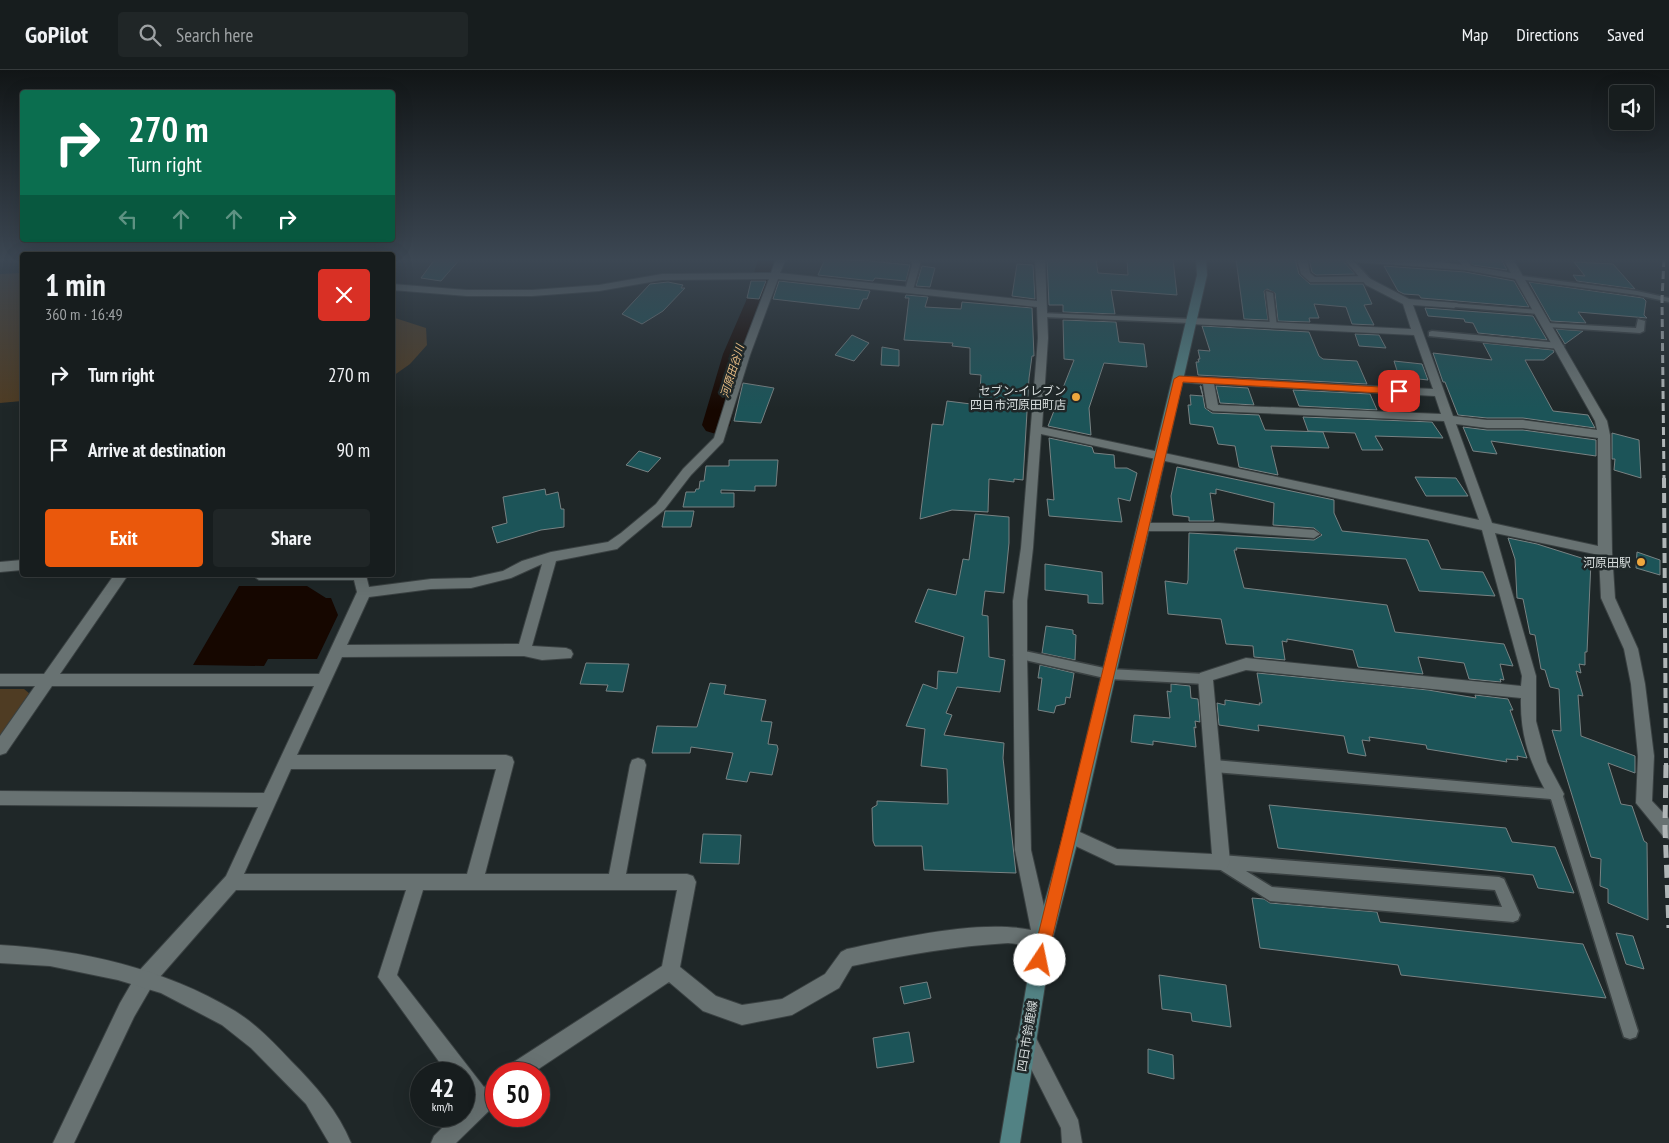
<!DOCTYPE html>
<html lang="en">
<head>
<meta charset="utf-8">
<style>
  body { margin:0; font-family:"PT Sans Narrow","Noto Sans JP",sans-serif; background:#202627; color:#f1f3f6; height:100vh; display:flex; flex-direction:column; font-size:19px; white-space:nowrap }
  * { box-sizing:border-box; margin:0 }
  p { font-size:16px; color:#9ea2a4 }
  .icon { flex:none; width:28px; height:28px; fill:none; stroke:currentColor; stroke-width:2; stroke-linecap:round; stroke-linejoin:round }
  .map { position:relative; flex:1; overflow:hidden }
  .drawer { position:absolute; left:20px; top:182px; width:375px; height:325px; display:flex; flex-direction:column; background:#171d1e; border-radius:5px; box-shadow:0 5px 20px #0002,0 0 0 1px #363b3c }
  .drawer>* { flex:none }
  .top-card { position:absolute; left:20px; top:20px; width:375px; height:152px; border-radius:5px; box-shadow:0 5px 20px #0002,0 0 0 1px #363b3c; background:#0b6e4f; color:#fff; overflow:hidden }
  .buttons { position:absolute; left:1609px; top:15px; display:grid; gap:10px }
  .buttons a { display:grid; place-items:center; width:45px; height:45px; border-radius:5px; background:#171d1e; box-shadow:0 5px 20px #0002,0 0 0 1px #363b3c; font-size:25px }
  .speed { position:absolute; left:410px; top:992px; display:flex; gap:10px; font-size:25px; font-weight:700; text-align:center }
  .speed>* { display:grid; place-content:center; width:65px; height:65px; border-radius:50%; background:#171d1e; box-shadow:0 5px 20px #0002,0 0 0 1px #363b3c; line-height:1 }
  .speed small { font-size:12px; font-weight:400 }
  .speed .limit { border:8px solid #d22; background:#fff; color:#111 }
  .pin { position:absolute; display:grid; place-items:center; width:42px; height:42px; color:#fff; margin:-21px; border-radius:10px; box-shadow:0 2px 8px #0006 }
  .me { position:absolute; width:55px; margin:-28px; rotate:11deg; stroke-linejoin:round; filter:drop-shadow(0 0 4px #0008) }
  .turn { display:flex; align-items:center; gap:18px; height:105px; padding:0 25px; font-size:22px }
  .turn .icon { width:65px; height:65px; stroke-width:2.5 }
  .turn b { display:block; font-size:35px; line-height:42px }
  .lanes { display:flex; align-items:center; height:48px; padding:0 25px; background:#0003; justify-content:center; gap:25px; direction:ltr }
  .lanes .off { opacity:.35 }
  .round { display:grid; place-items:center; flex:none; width:52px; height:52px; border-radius:5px; background:#202627 }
  .headline { display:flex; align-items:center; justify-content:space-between; height:85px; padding:0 25px }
  h1 { font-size:30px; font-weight:700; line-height:38px }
  .action { display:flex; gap:10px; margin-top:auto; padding:10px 25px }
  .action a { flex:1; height:58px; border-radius:5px; background:#ea580c; color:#fff; font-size:20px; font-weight:700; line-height:58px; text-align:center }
  .action a+a { background:#202627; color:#f1f3f6 }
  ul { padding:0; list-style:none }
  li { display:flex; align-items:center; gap:15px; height:75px; padding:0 25px }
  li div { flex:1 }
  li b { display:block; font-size:19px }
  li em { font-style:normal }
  header { display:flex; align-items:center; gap:30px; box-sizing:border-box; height:70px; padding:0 25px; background:#171d1e; border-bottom:1px solid #363b3c }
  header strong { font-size:24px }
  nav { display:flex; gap:28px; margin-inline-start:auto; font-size:18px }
  .search { width:350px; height:45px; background:#202627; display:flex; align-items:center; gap:12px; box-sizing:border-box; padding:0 18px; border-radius:5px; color:#9ea2a4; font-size:19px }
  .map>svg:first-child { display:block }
  .green { fill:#4f3c23 }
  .water { fill:#160700 }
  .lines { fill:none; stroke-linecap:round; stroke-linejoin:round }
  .river { fill:#160700; fill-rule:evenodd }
  .building { fill:#1c5458; stroke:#788283 }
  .service-casing { stroke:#3a4142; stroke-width:3 }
  .minor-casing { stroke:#3a4142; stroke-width:2 }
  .tertiary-casing { stroke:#3a4142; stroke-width:2 }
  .secondary-casing { stroke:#3a4142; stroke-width:2 }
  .service { fill:#687272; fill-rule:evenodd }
  .minor { fill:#687272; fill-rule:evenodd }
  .tertiary { fill:#687272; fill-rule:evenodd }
  .secondary { fill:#528284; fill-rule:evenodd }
  .rail-far2 { stroke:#b1b7b8; stroke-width:3; stroke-dasharray:8 4; stroke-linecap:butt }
  .rail-far1 { stroke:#b1b7b8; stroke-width:4; stroke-dasharray:10 5; stroke-linecap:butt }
  .rail { stroke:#b1b7b8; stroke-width:5; stroke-dasharray:13 7; stroke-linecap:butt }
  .route { fill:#ea580c; stroke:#983908 }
  .poi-dot { fill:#eea73d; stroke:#1f2728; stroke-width:2 }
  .labels { text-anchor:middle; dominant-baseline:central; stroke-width:5; stroke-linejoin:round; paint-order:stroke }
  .far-water-label { font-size:11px; font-style:italic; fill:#e6bb83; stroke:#1f2728 }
  .poi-label { font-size:12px; fill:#d7dddd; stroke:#1f2728; text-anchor:end }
  .street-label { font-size:12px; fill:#d7dddd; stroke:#1f2728 }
</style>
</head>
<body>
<header>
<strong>GoPilot</strong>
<div class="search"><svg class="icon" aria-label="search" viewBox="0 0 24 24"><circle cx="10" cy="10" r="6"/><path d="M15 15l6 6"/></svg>Search here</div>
<nav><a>Map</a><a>Directions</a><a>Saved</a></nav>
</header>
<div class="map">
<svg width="1669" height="1073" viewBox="0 0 1669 1073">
  <rect width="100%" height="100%" fill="#1f2728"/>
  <g class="green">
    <path d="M22 203V331L0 333V204Z"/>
    <path d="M392 247 426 258 427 275 410 294 393 306Z"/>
    <path d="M0 619H24L30 624 0 666Z"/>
  </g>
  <path class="water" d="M239 516H307L326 528H331L338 545 317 589H268L264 596 193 595Z"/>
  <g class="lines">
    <path class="river" d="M758 189 781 190 770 231 749 284 730 355 726 361 716 364 706 361 702 355 723 284 746 231Z"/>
  </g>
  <g class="building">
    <path d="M435 189H460L441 211 421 208Z"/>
    <path d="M825 189 869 191 910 195 906 211 875 208 873 211 818 205Z"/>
    <path d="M1047 189H1096L1098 203 1128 205 1127 189H1173L1177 225 1111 220 1115 244 1063 242V235H1049Z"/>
    <path d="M1236 189H1295L1299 204 1310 214H1363L1372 234 1364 235 1374 255 1352 254 1346 237 1314 234 1319 248H1309L1310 252 1278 251 1275 223 1267 219 1264 221 1268 250 1244 249Z"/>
    <path d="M1309 189 1342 190 1355 204 1316 205 1312 202Z"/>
    <path d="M1468 189H1501L1507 200 1472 195Z"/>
    <path d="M1574 192 1613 194 1635 219 1577 211 1573 205 1585 206Z"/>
    <path d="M1017 194 1033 195 1035 229 1012 226Z"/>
    <path d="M922 196 935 198 930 217 916 216Z"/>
    <path d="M1384 196 1465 202 1514 211 1529 237 1421 228 1419 225 1404 224 1398 221Z"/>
    <path d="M751 211H766L759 229 747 228Z"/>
    <path d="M779 211 870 221 867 229H863L859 239 773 229Z"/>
    <path d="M668 212 683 215 681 218H685L663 241 642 254 622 244 650 214Z"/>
    <path d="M1529 212 1643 228 1646 231 1644 245 1647 248 1578 242 1586 253 1551 251Z"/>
    <path d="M906 225 928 227 925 237 961 239 962 232 1032 238 1034 286H1032L1029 308 1023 410 1014 409V412L989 409 988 442 952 440 920 449 932 354 943 355 947 331 979 335 981 305 970 304V278L952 276 953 273 904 270 909 228H905Z"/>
    <path d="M1425 238 1533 246 1547 270 1478 263 1473 253 1465 252 1464 249 1428 246Z"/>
    <path d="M1063 250 1116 252 1119 272 1144 274 1147 297 1104 293 1089 338 1091 365 1048 356 1074 290 1064 289Z"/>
    <path d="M1202 256 1309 262 1319 286 1323 289 1357 291 1367 314 1198 305 1196 292H1199L1198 289H1200L1198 280 1210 281Z"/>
    <path d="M1556 259 1583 261 1565 274Z"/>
    <path d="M1355 264 1379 265 1386 278 1359 276Z"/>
    <path d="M852 265 869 273 854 291 835 285Z"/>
    <path d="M1483 273 1553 280 1554 282 1544 290H1525L1553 341 1588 345 1595 358 1523 348H1487L1458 345 1445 312H1443L1433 283 1492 290Z"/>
    <path d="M882 277 899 280V296L881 295Z"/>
    <path d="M1394 291 1422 294 1428 310 1399 307Z"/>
    <path d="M743 313 774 318 761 353 734 351Z"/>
    <path d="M1200 316H1201L1205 338 1212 343 1259 345 1265 360 1323 362 1329 378 1271 376 1278 405 1239 397 1235 376 1218 374 1213 357 1190 354 1188 335H1191L1190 325 1203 326Z"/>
    <path d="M1216 316 1248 318 1254 335 1220 333Z"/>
    <path d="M1293 320 1370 324 1377 340 1299 336Z"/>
    <path d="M1303 347 1432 352 1443 368 1375 366 1383 380H1362L1355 363 1308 361Z"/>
    <path d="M1463 357 1487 360H1523L1596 370V386L1491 371 1497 384 1473 381Z"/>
    <path d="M1612 363 1639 370 1641 408 1614 400 1615 389H1612Z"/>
    <path d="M1049 368 1092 377 1094 383 1114 385 1115 398H1127L1137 403 1130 431 1118 428 1122 452 1049 446 1047 429 1054 430Z"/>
    <path d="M639 381 661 388 648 402 626 395Z"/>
    <path d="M729 390H778L776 416H755V421L721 420V423H734V437H683L686 422H695L696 419H699L700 411H704L706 396H729Z"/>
    <path d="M1177 397 1334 430V443L1342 461 1428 470 1441 499 1483 502 1495 526 1419 521 1406 489 1236 478 1237 480H1234L1244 518 1387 535 1395 562 1504 574 1513 596 1500 594 1504 610 1500 609 1501 612 1469 609 1464 593 1418 587 1423 604 1358 597 1353 580 1287 569V572L1282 571 1285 590 1254 587 1253 576 1226 574 1221 549 1168 544 1165 511 1187 514 1188 510 1189 463 1314 470 1322 465 1314 458 1273 455 1274 433 1216 419V424L1210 423 1214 451H1189V447L1173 445 1171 426Z"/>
    <path d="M1415 407 1456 408 1468 426H1426Z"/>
    <path d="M545 419 546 425 558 422 561 439H564V457L541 460 497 473 492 457 507 453 503 427Z"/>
    <path d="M694 441 691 457H662L665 441Z"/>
    <path d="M975 444 1009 447V473L1004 523 985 521 982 545 988 546 989 587 1005 590 1000 622 957 617 946 643 952 645 944 665 1004 673 1003 688 1016 803 924 800 922 776H875L873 771 872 738 877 735V731L948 734 947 699 921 696 925 659 906 656 923 614 937 619 938 601 957 603 964 567 915 552 928 519 956 525 963 489 969 490Z"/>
    <path d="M1508 468 1537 474 1591 491 1587 582H1585V595L1579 594 1581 603 1576 601 1583 626 1578 625 1581 666 1635 686V703L1608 693 1621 734 1632 736 1644 771 1647 773 1648 850 1608 833V819L1600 816 1601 789 1591 787 1552 660 1561 661 1559 619 1550 617 1545 600 1541 599 1535 565 1530 564 1523 529 1517 528 1515 489Z"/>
    <path d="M1637 482 1660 490V505L1636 498Z"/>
    <path d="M1045 494 1102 502 1103 534 1088 533V525L1045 520Z"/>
    <path d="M1046 556 1073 560V564L1076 565 1075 590 1042 583Z"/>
    <path d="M586 593 629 594 623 622 606 621 608 615 580 614Z"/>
    <path d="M1040 595 1074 603 1070 628 1066 627 1065 634 1056 636 1054 643 1038 640 1042 608H1038Z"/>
    <path d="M1257 603 1428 620 1476 628 1475 625 1508 629 1513 640H1510L1527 688 1517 686 1518 690 1506 689 1507 692 1427 679 1426 675 1369 667 1370 671 1362 670 1366 686 1348 683 1344 666 1258 655 1259 661 1219 655 1217 633 1225 635V630L1260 635 1259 633H1262Z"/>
    <path d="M710 613 726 615 724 624 766 630 761 651 772 652 768 674 777 675 778 679 772 705 750 702 747 712 726 709 733 683 691 677 690 683H652L657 656 697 657Z"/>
    <path d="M1171 614 1190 616 1191 628 1198 629 1200 652 1195 651 1196 658 1194 657 1196 677 1153 671V675L1131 672 1134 645 1170 648 1167 621 1171 622Z"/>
    <path d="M1269 735 1506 758 1512 772 1555 777 1574 823 1538 818 1533 805 1278 778Z"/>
    <path d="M703 764 741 765 739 794 700 793Z"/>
    <path d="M1252 828 1264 829 1270 833 1377 842 1380 852 1583 874 1606 928 1401 905 1398 895 1260 878Z"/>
    <path d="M1616 863 1633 866 1644 899 1626 894Z"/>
    <path d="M1159 905 1226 915 1231 957 1192 951 1191 943 1162 939Z"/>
    <path d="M927 912 931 928 904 934 900 917Z"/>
    <path d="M909 962 914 992 877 998 873 968Z"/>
    <path d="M1148 979 1173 985 1174 1009 1148 1003Z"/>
  </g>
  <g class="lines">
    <g class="service-casing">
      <g id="service">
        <path d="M911 189H919L920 195 913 220 909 222 905 220 912 195Z"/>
        <path d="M1344 189H1352L1372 211V215H1366Z"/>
        <path d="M1458 189H1466L1472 197 1465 199Z"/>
        <path d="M1515 205 1637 221 1669 228V232L1637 225 1518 209H1515Z"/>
        <path d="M1266 221 1273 223 1277 257 1270 255Z"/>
        <path d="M1451 233 1538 240 1542 242 1538 244 1454 237H1451Z"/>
        <path d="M1040 243 1190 249 1194 251 1190 253 1043 247 1039 245Z"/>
        <path d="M1638 249 1645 251 1644 261 1640 263 1547 257 1543 255 1547 253 1636 258Z"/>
        <path d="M1432 261 1560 273 1564 276 1560 279 1429 266V262Z"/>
        <path d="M1020 580 1109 599 1205 604 1209 606 1211 609 1209 612 1205 614 1109 609 1016 588 1014 585 1016 582Z"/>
        <path d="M1214 690 1561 720 1638 961 1636 967 1630 969 1624 967 1622 961 1551 729 1214 702 1209 700 1208 696 1209 692Z"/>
        <path d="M1221 785 1499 807 1504 809 1520 845 1518 850 1513 852 1270 831 1216 797 1214 792 1216 787ZM1246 801 1495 820 1502 837 1272 817Z"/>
      </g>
    </g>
    <g class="minor-casing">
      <g id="minor">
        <path d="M776 189H786L780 203 1037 231 1035 189H1045L1048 268 1042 357 1479 450 1444 351 1213 341 1207 338 1203 314 1179 312 1174 309 1179 306 1433 319 1414 265 1190 254 1185 251 1190 248 1411 259 1403 234 1366 215 1365 212H1310L1301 204 1297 189H1307L1310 203 1315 207 1365 206 1409 229 1457 233 1459 235 1454 238 1413 235 1453 346 1487 350H1523L1597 360 1595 351 1515 209 1465 200 1356 192 1351 189C1405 187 1459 193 1511 203L1503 189H1513L1607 351 1610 365 1612 482 1615 528 1638 579 1645 614 1654 686 1652 731 1669 749V769L1663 766 1636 733 1638 686 1631 614 1624 579 1601 528 1599 485 1495 463 1536 606V651L1547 692 1564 724 1562 729 1556 731 1550 729C1531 695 1520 668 1521 628L1246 600 1213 610 1230 792 1227 798 1221 800 1116 795 1065 771 1063 766 1065 761 1071 758 1117 779 1212 784 1198 607 1200 603 1246 588 1521 616 1522 606 1482 460 1041 364 1033 478 1027 531V585L1031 780 1052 871 1049 877C1036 883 1022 873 1008 873 956 876 904 885 852 896L839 918 792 945 742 955 703 941 669 912 531 1004H503L506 997 662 896 677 820H423L397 905 484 1017 496 1010V1034L456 1073H431L434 1066 454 1046H464V1037L470 1031 464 1023V1004H448L378 907 406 820H236L152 916 134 947 74 1073H53L120 933 138 902 226 806 258 737 0 735V721L264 723 314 616H52L6 683 0 685V666L35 616H0V604H44L114 505H128L60 604H319L357 522 354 510H259L252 505H366L369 517 431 509 471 508 503 501 522 491 551 482 608 472 621 463 656 434 683 399 714 368 740 285 769 209 662 210 599 221 532 226H467L392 220V214L467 220H532L599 215 662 204 771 203ZM778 209 1037 237 1038 268 1021 478 1013 531 1015 780 1031 860C981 849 898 868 847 879L841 882 825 904 782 929 742 935 716 926 680 897 696 812 693 806 687 804H626L646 695 644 690 638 688 632 690 630 695 609 804H485L514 692 512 687 506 685H297L342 587 524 586 542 590 571 588 573 584 571 580 566 578 532 576 556 491 617 479 664 440 691 405 723 372 750 285ZM1214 314 1435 326 1441 344 1218 335ZM1456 354 1487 358H1523L1598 368V476L1492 453ZM542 494 519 574 347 575 369 527 431 519 471 518 511 508ZM291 699H496L467 804H244Z"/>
        <path d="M1144 453H1219L1314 460 1320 464 1314 468 1219 461H1144L1138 457Z"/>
        <path d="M22 490V500L0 502V492Z"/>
        <path d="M1026 959 1033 962 1078 1050 1082 1073H1062L1061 1058 1016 969 1019 962Z"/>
      </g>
    </g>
    <g class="tertiary-casing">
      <path id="tertiary" d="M0 875C83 880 163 898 235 941 256 954 274 973 291 991 315 1015 338 1041 351 1073H329L306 1034 251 978 222 955 161 923 118 910 50 896 0 893Z"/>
    </g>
    <g class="secondary-casing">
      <path id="secondary" d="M1196 189H1206L1207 205 1079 766 1052 871 1020 1073H1000L1034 871 1063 766 1197 205Z"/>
    </g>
    <use href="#service" class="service"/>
    <use href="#minor" class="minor"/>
    <use href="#tertiary" class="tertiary"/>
    <use href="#secondary" class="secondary"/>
    <path class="rail-far2" d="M1664 189 1662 229 1664 409"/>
    <path class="rail-far1" d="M1664 408 1666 696"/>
    <path class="rail" d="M1666 695 1665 758 1669 858"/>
  </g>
  <linearGradient id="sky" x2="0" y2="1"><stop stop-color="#111516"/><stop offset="0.56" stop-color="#3c4753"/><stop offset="1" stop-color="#3c4753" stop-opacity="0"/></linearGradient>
  <rect width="1669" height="339" fill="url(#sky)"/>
  <path class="route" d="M1179 306 1399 318 1404 321 1399 324 1183 312 1047 890 1045 896 1040 898 1034 896 1032 890 1174 309Z"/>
  <g class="poi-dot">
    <circle cx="1076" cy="327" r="5"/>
    <circle cx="1641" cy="492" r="5"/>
  </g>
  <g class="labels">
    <g class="far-water-label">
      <text transform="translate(732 301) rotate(-73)">河原田谷川</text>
    </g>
    <g class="poi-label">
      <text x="1066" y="320">セブン-イレブン<tspan x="1066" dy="14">四日市河原田町店</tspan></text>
      <text x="1631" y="492">河原田駅</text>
    </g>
    <g class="street-label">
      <text transform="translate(1027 966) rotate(-81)">四日市鈴鹿線</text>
    </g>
  </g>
</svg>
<div class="buttons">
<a><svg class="icon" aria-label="sound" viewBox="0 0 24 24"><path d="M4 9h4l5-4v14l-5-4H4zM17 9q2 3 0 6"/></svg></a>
</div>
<div class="speed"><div>42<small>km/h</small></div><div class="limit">50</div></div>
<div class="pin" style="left:1399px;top:321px;background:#d93025"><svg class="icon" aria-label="arrive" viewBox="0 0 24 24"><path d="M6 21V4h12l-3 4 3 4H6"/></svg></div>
<svg class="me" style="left:1040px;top:890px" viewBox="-20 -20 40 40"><circle r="19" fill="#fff"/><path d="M0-13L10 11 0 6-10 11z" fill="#ea580c"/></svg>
<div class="top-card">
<div class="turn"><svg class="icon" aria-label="right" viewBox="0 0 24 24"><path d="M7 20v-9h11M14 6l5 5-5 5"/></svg><div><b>270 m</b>Turn right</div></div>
<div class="lanes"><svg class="icon off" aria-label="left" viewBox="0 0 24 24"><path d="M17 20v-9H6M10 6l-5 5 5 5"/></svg><svg class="icon off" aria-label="ahead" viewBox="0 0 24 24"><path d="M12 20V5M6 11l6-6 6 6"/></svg><svg class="icon off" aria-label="ahead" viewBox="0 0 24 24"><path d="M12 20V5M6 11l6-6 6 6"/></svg><svg class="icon" aria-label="right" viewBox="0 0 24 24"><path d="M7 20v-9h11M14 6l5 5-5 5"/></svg></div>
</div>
<section class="drawer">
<div class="headline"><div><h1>1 min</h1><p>360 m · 16:49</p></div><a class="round" style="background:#d93025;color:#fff"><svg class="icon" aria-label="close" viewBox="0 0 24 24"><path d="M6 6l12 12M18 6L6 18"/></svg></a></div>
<ul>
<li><svg class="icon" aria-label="right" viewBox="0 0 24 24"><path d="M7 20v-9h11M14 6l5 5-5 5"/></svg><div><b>Turn right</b></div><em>270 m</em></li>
<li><svg class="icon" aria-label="arrive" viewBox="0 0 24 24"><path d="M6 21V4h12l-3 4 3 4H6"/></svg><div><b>Arrive at destination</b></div><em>90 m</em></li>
</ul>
<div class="action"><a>Exit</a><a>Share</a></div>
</section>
</div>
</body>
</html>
